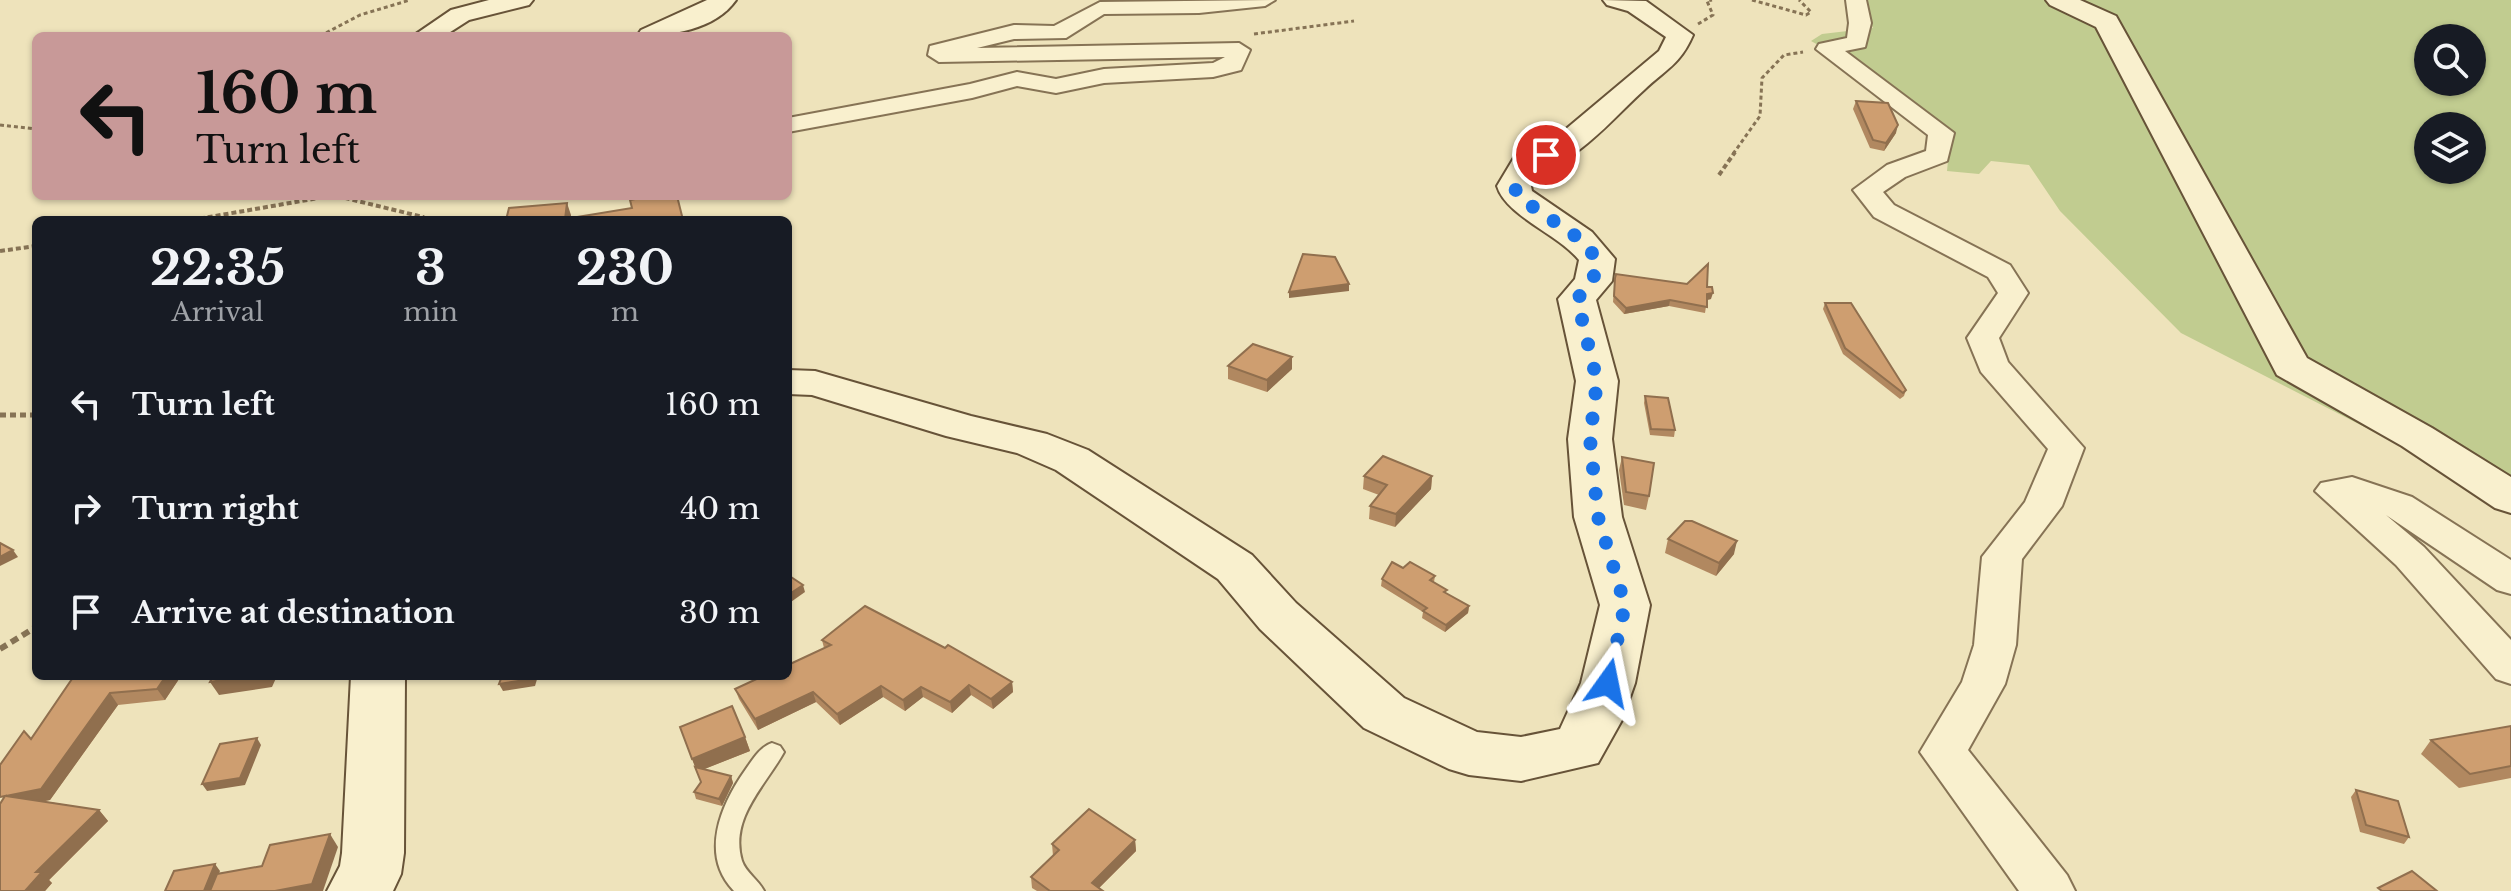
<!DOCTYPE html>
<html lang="en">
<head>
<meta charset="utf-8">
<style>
  body { margin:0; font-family:"Libre Baskerville",serif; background:#20242c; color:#f1f3f6; height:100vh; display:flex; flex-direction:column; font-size:30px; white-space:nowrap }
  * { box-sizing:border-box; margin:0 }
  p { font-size:26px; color:#9ea1a6 }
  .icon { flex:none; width:44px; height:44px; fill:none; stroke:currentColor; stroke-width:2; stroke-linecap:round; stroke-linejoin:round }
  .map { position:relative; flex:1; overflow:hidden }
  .side { position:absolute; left:32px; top:216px; width:760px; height:464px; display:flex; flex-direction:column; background:#171b24; border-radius:12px; box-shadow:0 2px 6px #0004 }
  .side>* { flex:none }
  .hud { position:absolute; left:32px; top:32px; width:760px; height:168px; border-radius:12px; box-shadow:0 2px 6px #0004; background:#c89998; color:#111; overflow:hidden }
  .controls { position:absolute; left:2414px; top:24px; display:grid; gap:16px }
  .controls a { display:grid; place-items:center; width:72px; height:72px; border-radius:50%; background:#171b24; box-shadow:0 2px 6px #0004; font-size:40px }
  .pin { position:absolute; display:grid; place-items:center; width:68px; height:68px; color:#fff; margin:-34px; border:4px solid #fff; border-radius:50%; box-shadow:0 2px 8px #0007 }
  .me { position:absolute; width:88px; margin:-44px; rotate:12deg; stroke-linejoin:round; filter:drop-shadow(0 0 6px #0008) }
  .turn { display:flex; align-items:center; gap:28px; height:168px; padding:0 32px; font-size:36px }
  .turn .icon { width:104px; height:104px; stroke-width:2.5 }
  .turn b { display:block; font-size:56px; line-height:68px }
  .eta { display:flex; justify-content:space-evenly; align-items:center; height:136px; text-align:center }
  .eta b { font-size:48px; font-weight:700; line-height:56px }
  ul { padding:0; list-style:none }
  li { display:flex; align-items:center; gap:24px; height:104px; padding:0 32px }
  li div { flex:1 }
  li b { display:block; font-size:30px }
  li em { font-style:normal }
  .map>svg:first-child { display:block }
  .green { fill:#c1cc90; fill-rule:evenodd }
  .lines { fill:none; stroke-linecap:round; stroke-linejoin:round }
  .lane-casing { stroke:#867355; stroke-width:4 }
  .street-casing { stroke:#867355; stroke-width:4 }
  .secondary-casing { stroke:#675338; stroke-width:4 }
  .path-far3 { stroke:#867355; stroke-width:3; stroke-dasharray:4 3; stroke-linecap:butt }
  .path-far2 { stroke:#867355; stroke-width:4; stroke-dasharray:5 3; stroke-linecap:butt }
  .path-far1 { stroke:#867355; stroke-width:5; stroke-dasharray:6 4; stroke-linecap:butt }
  .path { stroke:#867355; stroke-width:6; stroke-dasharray:8 5; stroke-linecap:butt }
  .lane { fill:#f9f0ce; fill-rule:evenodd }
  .street { fill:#f9f0ce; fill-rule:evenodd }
  .secondary { fill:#f9f0ce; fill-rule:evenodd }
  .wall { fill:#b18860 }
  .shaded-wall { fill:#906f4e }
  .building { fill:#ce9e70; stroke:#906f4e; stroke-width:2 }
  .route { stroke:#1a73e8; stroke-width:14; stroke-dasharray:0 25.2 }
</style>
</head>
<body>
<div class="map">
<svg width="2511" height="891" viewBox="0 0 2511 891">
  <rect width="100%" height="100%" fill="#eee3bb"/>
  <path class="green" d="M1860 0H2511V502L2181 333 2060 211 2029 165 1991 161 1979 174 1947 171 1951 129 1876 77 1811 41 1822 34 1873 28ZM2428 38H2472V82H2428ZM2428 126H2472V170H2428Z"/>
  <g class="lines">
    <g class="lane-casing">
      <path id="lane" d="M772 743 780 746 784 752C766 785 729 818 742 861 746 873 758 879 764 891H734C699 855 721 804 746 769 753 759 760 747 772 743Z"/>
    </g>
    <g class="street-casing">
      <g id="street">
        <path d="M1275 0 1265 6 1199 13 1104 14 1066 38 1014 39 977 48 1239 43 1250 50 1241 70 1213 77 1104 83 1056 93 1017 86 972 98 788 132V118L970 84 1017 72 1056 79 1104 69 1213 63 1225 57 939 62 928 55 930 46 1014 25 1054 26 1100 2Z"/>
        <path d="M1846 0H1866L1871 23 1865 47 1845 51 1954 133 1947 161 1905 177 1883 192 1894 205 2010 265 2028 293 1999 338 2008 362 2084 448 2062 506 2022 559 2016 645 2005 684 1968 750 2067 875 2075 891H2019L1920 752 1962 682 1974 645 1982 557 2025 502 2048 449 1981 372 1967 338 1998 293 1988 277 1874 217 1853 190 1887 165 1926 151 1928 135 1816 49 1819 44 1847 38 1849 23Z"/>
        <path d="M2352 477 2412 497 2511 560V594L2497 590 2386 515 2424 547 2511 640V684L2496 679 2396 565 2315 491 2321 483Z"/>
      </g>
    </g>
    <g class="secondary-casing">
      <g id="secondary">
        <path d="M489 0H533L529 5 469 20 444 36H413L451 10Z"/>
        <path d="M707 0H736C715 30 670 36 637 36L641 30Z"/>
        <path d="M1603 0 1646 1 1693 35C1680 65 1666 69 1644 90 1622 110 1603 132 1579 150 1557 167 1545 157 1531 186L1532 191 1592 232 1615 259 1612 281 1596 300 1618 381 1612 439 1622 517 1650 605 1635 683 1622 720 1598 763 1521 781 1469 775 1449 769 1364 728 1260 629 1218 579 1056 470 1017 453 946 436 812 395 788 394V370L815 371 971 416 1047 434 1088 450 1252 555 1296 603 1404 698 1477 732 1521 737 1560 729 1581 683 1600 605 1574 517 1568 439 1576 381 1558 299 1575 279 1579 260C1558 234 1506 216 1497 186L1515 156 1554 139 1659 51 1666 37 1628 11 1607 5Z"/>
        <path d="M2046 0H2080L2116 16 2307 358 2432 428 2511 477V513L2495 508 2402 446 2277 375 2096 27 2050 5Z"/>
        <path d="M351 676H405L404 853 401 874 393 891H327L340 866 342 853Z"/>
      </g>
    </g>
    <g class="path-far3">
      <path d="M1752 0 1806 15 1811 12 1799 0"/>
      <path d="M1698 24 1713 15 1707 1 1712 0"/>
      <path d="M1254 34 1354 21"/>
      <path d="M320 36 360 15 410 0"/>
      <path d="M0 125 36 129"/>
      <path d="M1733 154 1760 116 1762 78 1784 55 1803 52"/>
    </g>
    <g class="path-far2">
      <path d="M1719 175 1735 152"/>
      <path d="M337 196 423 217 421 220"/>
      <path d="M192 220 330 196"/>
      <path d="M0 251 36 246"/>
    </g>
    <path class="path-far1" d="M0 415H36"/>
    <path class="path" d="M0 649 36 627"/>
    <use href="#lane" class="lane"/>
    <use href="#street" class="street"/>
    <use href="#secondary" class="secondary"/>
  </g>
  <g class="wall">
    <path d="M1856 101 1896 133 1884 151 1870 148 1853 109Z"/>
    <path d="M1615 278 1707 287 1711 299 1707 300 1705 313 1669 306 1624 314 1613 302Z"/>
    <path d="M1825 303 1906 390 1904 396 1900 399 1843 354 1823 309Z"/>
    <path d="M1292 357V369L1267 392 1228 379V366Z"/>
    <path d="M1645 396 1675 430 1674 437 1650 435 1644 403Z"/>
    <path d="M1622 457 1649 496 1646 510 1624 505 1619 470Z"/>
    <path d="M1364 476H1432L1431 489 1395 527 1369 519 1370 506 1379 495 1363 489Z"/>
    <path d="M1668 539 1734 554 1716 576 1665 553Z"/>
    <path d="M1403 568 1435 576 1434 582 1446 593 1469 606 1468 613 1445 632 1422 618 1423 612 1381 586 1382 579Z"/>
    <path d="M822 640 945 648 1012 682 1013 692 993 709 971 695 952 713 923 697 905 711 883 697 840 725 816 702 758 730 739 699 735 689 824 648Z"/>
    <path d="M74 676H181L165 700 118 705 50 800 43 801 99 810 108 821 49 880 52 883 45 891 31 739Z"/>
    <path d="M2511 726V778L2459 788 2421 754 2431 740Z"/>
    <path d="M680 727 745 737 750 751 704 769 731 776 733 783 722 806 696 799 694 792 701 782Z"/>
    <path d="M2356 790 2409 837 2404 844 2360 832 2351 797Z"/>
    <path d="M1135 840 1136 851 1099 888 1104 891H1037L1032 888 1031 877 1053 856 1052 844Z"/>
  </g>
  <g class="shaded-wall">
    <path d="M1898 125 1896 133 1884 151 1886 143Z"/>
    <path d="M567 203 571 215V220H565Z"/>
    <path d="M1349 284V291L1289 298V292Z"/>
    <path d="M1713 293 1711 299 1706 300 1707 294Z"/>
    <path d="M1670 300 1669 306 1624 314 1626 308Z"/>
    <path d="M1292 357V369L1267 392V380Z"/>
    <path d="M1432 476 1431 489 1395 527 1396 514Z"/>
    <path d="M1737 541 1734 554 1716 576 1719 563Z"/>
    <path d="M13 550 18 557 0 566V557Z"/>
    <path d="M803 585 805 592 788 604V595Z"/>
    <path d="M1469 606 1468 613 1445 632 1446 625Z"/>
    <path d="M166 676H181L165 700 157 689Z"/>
    <path d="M247 676H277L272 687 219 695 210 682Z"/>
    <path d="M533 676H538L535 686 503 691 499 684Z"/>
    <path d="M1012 682 1013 692 993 709 991 699Z"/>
    <path d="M969 685 971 695 952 713 950 702Z"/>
    <path d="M881 686 883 697 840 725 837 714Z"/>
    <path d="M921 687 923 697 905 711 903 700Z"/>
    <path d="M813 692 816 702 758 730 755 719Z"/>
    <path d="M110 693 118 705 50 800 16 807 6 796Z"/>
    <path d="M745 737 750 751 697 772 692 759Z"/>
    <path d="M257 738 261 745 245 785 207 791 202 784Z"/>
    <path d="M731 776 733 783 722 806 719 799Z"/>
    <path d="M99 810 108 821 49 880 52 883 45 891H25L36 872Z"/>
    <path d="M330 834 338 847 323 891H275Z"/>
    <path d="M1135 840 1136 851 1096 891 1092 883Z"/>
    <path d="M215 864 220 871 212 891H204Z"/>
  </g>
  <g class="building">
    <path d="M1856 101 1888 103 1898 125 1886 143 1873 140Z"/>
    <path d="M650 196H677L683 220H506L509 208 567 203 565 219 632 208 630 200Z"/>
    <path d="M1303 254 1335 257 1349 284 1289 292Z"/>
    <path d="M1708 264 1707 287H1712L1713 293 1707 294V307L1670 300 1626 308 1614 296 1615 278 1616 274 1687 284Z"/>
    <path d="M1825 303H1851L1906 390 1903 393 1845 348Z"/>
    <path d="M1253 344 1292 357 1267 380 1228 366Z"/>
    <path d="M1645 396 1668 398 1675 430 1651 429Z"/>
    <path d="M1383 456 1432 476 1396 514 1370 506 1387 485 1364 476Z"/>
    <path d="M1622 457 1654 463 1649 496 1626 492Z"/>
    <path d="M1685 521H1692L1737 541 1719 563 1668 539Z"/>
    <path d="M0 543 13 550 0 557Z"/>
    <path d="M1392 562 1403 568 1410 562 1435 576 1430 580 1447 590 1444 592 1469 606 1446 625 1423 611 1427 608 1382 579Z"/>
    <path d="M788 575 803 585 788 595Z"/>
    <path d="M865 606 945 648 948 645 1012 682 991 699 969 685 950 702 921 687 903 700 881 686 837 714 813 692 755 719 735 689 763 676H788V665L831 645 822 640Z"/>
    <path d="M74 676H166L157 689 110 693 41 789 6 796 99 810 36 872H42L25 891H0V804L5 796 0 797V765L24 731 31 739Z"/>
    <path d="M213 676H247L210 682Z"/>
    <path d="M502 676H533L532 679 499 684Z"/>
    <path d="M732 706 745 737 692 759 680 727Z"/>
    <path d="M2511 726V766L2470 774 2431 740Z"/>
    <path d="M257 738 240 778 202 784 220 744Z"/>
    <path d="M695 767 731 776 719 799 694 792 701 782Z"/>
    <path d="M2356 790 2398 801 2409 837 2366 825Z"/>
    <path d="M1089 809 1135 840 1092 883 1103 891H1050L1031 877 1059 850 1052 844Z"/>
    <path d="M330 834 312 884 275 891H210L217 874 262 866 270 845Z"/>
    <path d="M215 864 204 891H165L174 871Z"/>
    <path d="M2412 871 2437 891H2382L2378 888Z"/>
  </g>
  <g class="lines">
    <path class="route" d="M1546 155C1527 163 1510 173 1517 196L1580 239 1597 259 1593 281 1577 299 1597 381 1590 439 1598 517 1625 605 1608 683"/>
  </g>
</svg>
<div class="controls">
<a><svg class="icon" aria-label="search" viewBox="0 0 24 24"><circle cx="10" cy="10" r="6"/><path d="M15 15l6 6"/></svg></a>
<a><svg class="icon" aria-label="layers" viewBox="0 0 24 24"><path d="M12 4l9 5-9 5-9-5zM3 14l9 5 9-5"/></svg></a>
</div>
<div class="pin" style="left:1546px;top:155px;background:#d93025"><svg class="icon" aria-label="arrive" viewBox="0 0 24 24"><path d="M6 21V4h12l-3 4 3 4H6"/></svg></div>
<svg class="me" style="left:1608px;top:683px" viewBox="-20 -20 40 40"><path d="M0-17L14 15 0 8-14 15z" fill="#1a73e8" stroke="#fff" stroke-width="4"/></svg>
<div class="hud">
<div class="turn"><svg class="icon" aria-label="left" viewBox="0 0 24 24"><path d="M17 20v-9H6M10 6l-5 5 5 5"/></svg><div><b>160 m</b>Turn left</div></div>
</div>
<section class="side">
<div class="eta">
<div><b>22:35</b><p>Arrival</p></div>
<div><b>3</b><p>min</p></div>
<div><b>230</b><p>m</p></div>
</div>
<ul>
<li><svg class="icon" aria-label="left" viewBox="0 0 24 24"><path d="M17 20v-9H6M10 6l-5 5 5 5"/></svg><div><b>Turn left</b></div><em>160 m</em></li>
<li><svg class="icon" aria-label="right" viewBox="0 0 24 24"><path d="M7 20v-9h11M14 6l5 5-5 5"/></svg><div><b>Turn right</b></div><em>40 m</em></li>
<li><svg class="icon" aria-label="arrive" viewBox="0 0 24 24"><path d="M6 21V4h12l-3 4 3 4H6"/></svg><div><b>Arrive at destination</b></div><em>30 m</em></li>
</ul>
</section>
</div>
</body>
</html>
